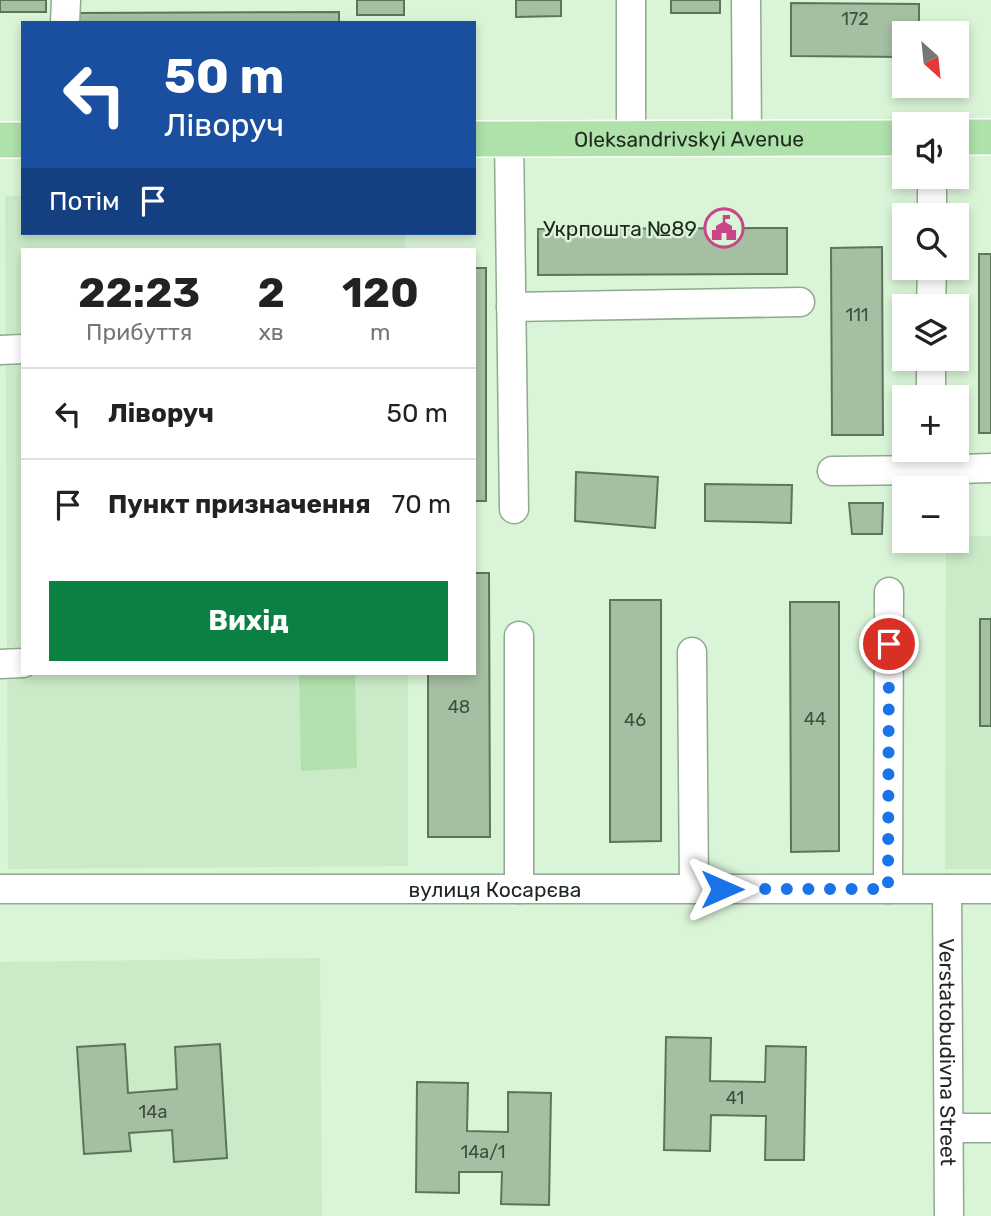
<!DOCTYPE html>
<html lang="uk">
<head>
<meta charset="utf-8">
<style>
  body { margin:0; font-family:Rubik,sans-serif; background:#f6f6f6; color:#222; height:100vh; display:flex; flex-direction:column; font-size:26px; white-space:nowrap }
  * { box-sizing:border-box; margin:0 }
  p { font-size:23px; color:#767676 }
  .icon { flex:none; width:38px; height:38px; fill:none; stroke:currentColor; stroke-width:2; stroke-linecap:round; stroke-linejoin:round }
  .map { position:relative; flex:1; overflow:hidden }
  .panel { position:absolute; left:21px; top:248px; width:455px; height:427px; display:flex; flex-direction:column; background:#fff; border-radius:0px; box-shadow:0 4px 10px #0003 }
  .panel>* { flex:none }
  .hud { position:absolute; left:21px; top:21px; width:455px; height:214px; border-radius:0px; box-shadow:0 4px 10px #0003; background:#1a4fa0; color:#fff; overflow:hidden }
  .needle { width:46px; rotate:153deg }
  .tools { position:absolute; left:892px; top:21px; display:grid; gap:14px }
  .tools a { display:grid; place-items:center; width:77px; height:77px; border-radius:0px; background:#fff; box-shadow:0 4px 10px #0003; font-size:35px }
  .pin { position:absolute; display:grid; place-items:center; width:60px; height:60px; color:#fff; margin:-30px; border:4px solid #fff; border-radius:50%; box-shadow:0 2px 7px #0007 }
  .me { position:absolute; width:77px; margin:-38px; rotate:90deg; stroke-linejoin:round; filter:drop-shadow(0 0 5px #0008) }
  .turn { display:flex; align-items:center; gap:24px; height:147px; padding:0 28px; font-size:32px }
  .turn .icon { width:91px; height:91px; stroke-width:2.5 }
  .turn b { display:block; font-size:49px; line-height:60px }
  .then { display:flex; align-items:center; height:66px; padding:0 28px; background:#0003; gap:14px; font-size:26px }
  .eta { display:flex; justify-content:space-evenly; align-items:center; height:119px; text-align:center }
  .eta b { font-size:42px; font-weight:700; line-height:49px }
  .primary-button { display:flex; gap:14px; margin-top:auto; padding:14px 28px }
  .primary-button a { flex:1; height:80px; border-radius:0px; background:#0b8043; color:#fff; font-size:28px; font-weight:700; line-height:80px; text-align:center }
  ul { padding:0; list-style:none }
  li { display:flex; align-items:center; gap:21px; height:91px; padding:0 28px; border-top:2px solid #e0e0e0 }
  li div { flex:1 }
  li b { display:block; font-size:26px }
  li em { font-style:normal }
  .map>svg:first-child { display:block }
  .built { fill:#cbebc8 }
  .green { fill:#b3e1ae }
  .building { fill:#a5bfa3; stroke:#5d745b; stroke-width:2 }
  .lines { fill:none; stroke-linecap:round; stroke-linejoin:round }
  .minor-casing { stroke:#91aa8f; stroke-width:31 }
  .major-casing { stroke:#fff; stroke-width:38 }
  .minor { stroke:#fff; stroke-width:28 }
  .major { stroke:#afe1ab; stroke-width:35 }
  .route { stroke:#1a73e8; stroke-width:12; stroke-dasharray:0 21.6 }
  .labels { text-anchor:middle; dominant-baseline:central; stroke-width:5; stroke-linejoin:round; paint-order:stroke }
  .number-label { font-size:18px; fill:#404e3e }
  .street-label { font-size:21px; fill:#1e281d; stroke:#daf4d7 }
  .poi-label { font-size:21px; fill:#1e281d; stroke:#daf4d7; text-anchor:end }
</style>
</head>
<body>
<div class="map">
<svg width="991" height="1216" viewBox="0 0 991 1216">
  <rect width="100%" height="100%" fill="#daf4d7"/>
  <g class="built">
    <path d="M5 196H23V233H405V250H23V674H408V866L8 869Z"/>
    <path d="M957 536H991V869H945L946 541H957Z"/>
    <path d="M320 958 322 1216H0V962Z"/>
  </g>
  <path class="green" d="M299 674H355L357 768 301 771Z"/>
  <g class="building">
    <rect x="0" y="0" width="46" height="12"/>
    <rect x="357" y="0" width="47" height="15"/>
    <path d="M516 0H561V16L516 17Z"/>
    <rect x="671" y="0" width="49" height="13"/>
    <path d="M791 3 919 4V33H905V57L791 56Z"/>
    <path d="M339 12V23H74V13Z"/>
    <path d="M787 228V274L538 275V229Z"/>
    <path d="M882 247 883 435H832L831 248Z"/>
    <rect x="979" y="254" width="12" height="179"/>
    <rect x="474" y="268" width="12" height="233"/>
    <path d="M576 472 658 477 655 528 575 521Z"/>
    <path d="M705 484 792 485 791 523 705 521Z"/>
    <path d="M849 503H883L882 534H852Z"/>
    <path d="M474 573H489L490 837H428V674H474Z"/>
    <path d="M610 600H661V841L610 842Z"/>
    <path d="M790 602H839V851L791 852Z"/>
    <rect x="980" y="619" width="11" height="107"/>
    <path d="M666 1037 711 1038 710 1081 765 1082 766 1046 806 1047 804 1160H765L766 1116 711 1115 710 1151 664 1150Z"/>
    <path d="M125 1044 128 1093 177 1089 175 1047 220 1044 227 1158 174 1162 172 1130 129 1133 131 1151 84 1154 77 1047Z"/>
    <path d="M417 1082 468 1083 467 1131 508 1132V1092L551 1093 549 1205 501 1204 502 1172H459V1193L416 1192Z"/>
  </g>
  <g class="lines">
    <g class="minor-casing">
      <g id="minor">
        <path d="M631 0V138"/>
        <path d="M746 0 747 138"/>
        <path d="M65 23 66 0"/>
        <path d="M509 138 514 509"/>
        <path d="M932 177V215"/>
        <path d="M931 306 932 268"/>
        <path d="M511 307 800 302"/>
        <path d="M0 350 23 349"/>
        <path d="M931 397V359"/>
        <path d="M931 450V470L991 468"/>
        <path d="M832 471 931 470"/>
        <path d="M692 652 694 889"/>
        <path d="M0 664 23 663"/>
        <path id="s1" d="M0 889H991"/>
        <path d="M519 889V636"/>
        <path d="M888 889 889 592"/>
        <path id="s2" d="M947 889 949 1216"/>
        <path d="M949 1128H991"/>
      </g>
    </g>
    <g class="major-casing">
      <g id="major">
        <path d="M957 137H991"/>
        <path id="s3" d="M474 139 905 138"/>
        <path d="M0 140H23"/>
      </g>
    </g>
    <use href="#minor" class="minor"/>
    <use href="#major" class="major"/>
  </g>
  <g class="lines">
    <path class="route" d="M722 889H888L889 644"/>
  </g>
  <defs>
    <g id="civic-ring" transform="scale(2.0125)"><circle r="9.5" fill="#daf4d7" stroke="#ca4589" stroke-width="1.5"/><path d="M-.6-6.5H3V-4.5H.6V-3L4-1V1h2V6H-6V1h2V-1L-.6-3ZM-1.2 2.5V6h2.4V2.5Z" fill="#ca4589"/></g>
  </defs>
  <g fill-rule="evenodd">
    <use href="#civic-ring" x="724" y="228"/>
  </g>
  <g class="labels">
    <g class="number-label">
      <text x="855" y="19">172</text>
      <text x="857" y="315">111</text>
      <text x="459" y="707">48</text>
      <text x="815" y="719">44</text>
      <text x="635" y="720">46</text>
      <text x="735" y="1098">41</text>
      <text x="153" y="1112">14а</text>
      <text x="483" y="1152">14а/1</text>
    </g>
    <g class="street-label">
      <text stroke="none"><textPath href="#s3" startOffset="215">Oleksandrivskyi Avenue</textPath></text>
      <text stroke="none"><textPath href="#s1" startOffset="495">вулиця Косарєва</textPath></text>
      <text stroke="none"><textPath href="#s2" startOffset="163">Verstatobudivna Street</textPath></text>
    </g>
    <g class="poi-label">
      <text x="697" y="228">Укрпошта №89</text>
    </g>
  </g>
</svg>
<div class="tools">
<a><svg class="needle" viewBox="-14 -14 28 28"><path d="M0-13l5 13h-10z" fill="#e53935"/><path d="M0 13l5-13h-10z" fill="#767676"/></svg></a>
<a><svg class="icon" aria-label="sound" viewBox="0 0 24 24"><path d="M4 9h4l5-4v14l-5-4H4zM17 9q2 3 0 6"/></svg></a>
<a><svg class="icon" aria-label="search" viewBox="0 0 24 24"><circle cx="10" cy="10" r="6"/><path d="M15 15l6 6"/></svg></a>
<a><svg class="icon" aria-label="layers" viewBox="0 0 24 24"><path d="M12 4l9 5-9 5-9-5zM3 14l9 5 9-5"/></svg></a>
<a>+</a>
<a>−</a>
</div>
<div class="pin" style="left:889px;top:644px;background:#d93025"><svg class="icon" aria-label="arrive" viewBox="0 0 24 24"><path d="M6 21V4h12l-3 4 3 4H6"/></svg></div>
<svg class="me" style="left:722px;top:889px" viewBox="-20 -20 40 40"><path d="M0-17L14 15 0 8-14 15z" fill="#1a73e8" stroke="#fff" stroke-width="4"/></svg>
<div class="hud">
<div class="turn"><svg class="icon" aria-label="left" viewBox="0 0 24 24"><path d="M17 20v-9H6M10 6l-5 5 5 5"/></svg><div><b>50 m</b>Ліворуч</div></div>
<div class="then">Потім<svg class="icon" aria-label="arrive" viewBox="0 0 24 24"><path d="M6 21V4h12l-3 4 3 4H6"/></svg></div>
</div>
<section class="panel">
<div class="eta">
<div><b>22:23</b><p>Прибуття</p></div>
<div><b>2</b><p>хв</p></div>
<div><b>120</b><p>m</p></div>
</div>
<ul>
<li><svg class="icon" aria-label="left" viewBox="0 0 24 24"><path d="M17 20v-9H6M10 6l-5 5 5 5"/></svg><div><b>Ліворуч</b></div><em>50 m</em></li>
<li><svg class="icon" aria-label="arrive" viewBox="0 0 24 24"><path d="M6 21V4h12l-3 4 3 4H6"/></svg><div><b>Пункт призначення</b></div><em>70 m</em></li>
</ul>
<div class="primary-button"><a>Вихід</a></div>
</section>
</div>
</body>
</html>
